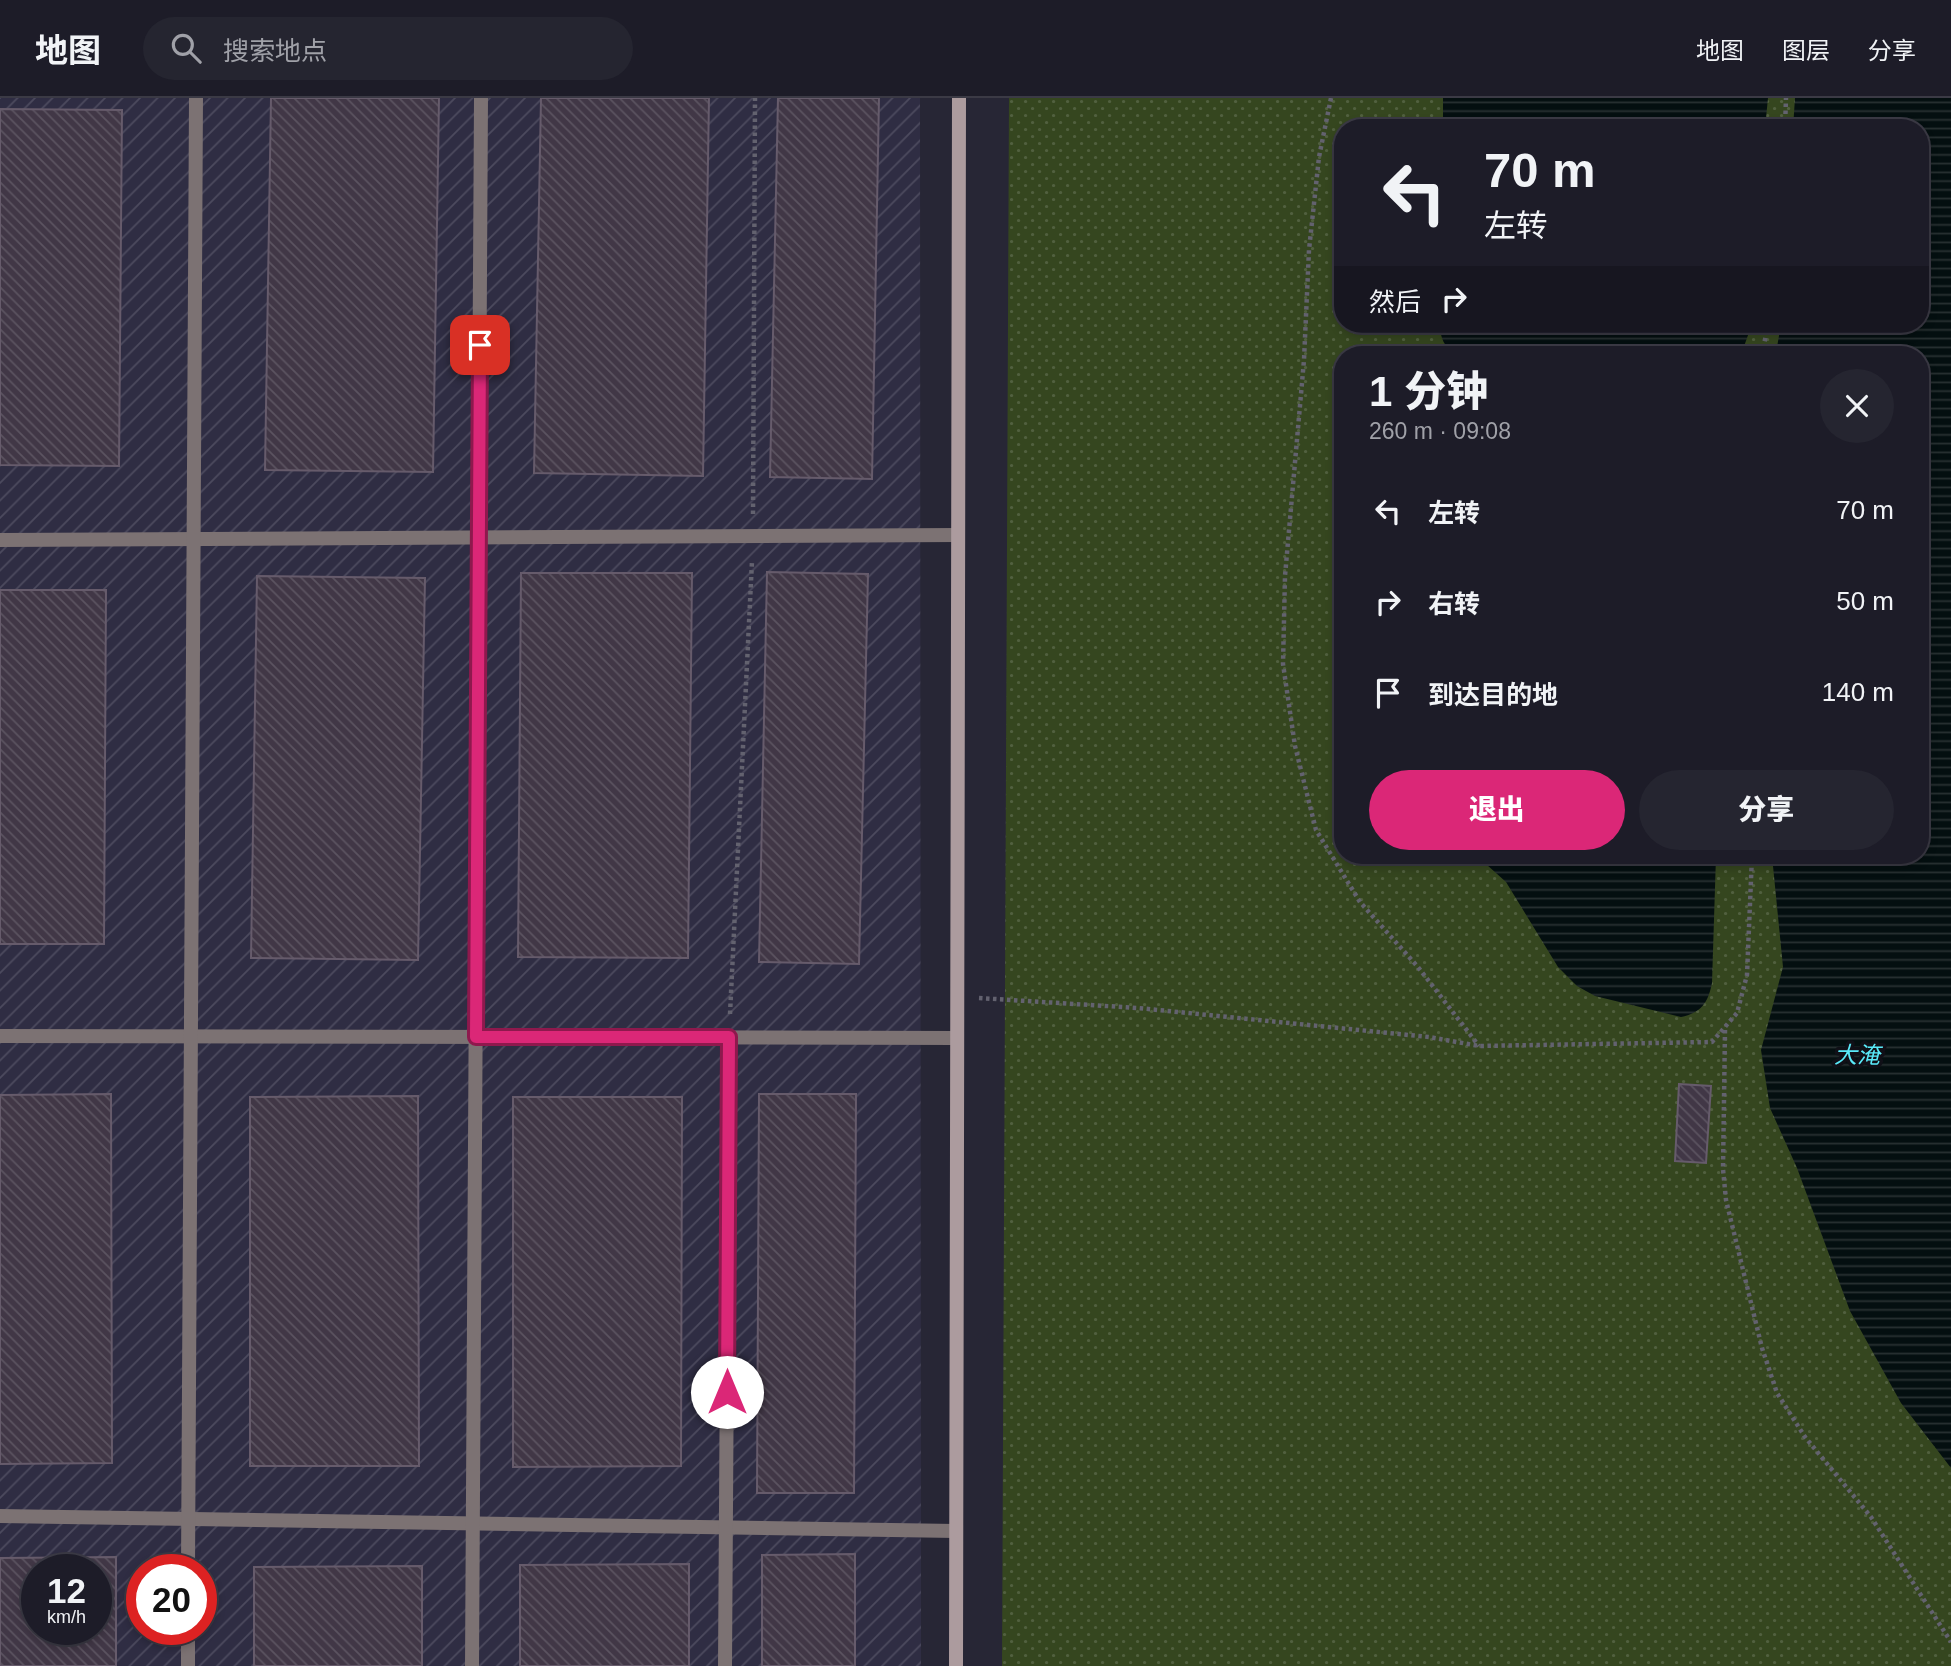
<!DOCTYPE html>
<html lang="zh">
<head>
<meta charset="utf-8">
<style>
  body { margin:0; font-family:Arial,"Noto Sans SC",sans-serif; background:#252530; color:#f1f3f6; height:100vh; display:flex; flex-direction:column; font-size:26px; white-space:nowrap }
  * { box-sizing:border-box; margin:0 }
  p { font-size:23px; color:#a0a1a8 }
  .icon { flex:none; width:38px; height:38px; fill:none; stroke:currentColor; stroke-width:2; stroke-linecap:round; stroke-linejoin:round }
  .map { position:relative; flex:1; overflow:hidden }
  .side { position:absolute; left:1334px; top:248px; width:595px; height:518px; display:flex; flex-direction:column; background:#1d1c28; border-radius:28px; box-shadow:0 4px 10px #0003,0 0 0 2px #3b3a45 }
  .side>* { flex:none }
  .guide { position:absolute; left:1334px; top:21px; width:595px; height:214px; border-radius:28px; box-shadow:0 4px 10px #0003,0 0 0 2px #3b3a45; background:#1d1c28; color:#f1f3f6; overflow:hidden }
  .speed { position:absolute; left:21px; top:1456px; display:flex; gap:14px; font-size:35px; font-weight:700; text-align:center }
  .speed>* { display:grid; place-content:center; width:91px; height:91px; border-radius:50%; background:#1d1c28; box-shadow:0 4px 10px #0003,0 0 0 2px #3b3a45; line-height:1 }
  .speed small { font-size:18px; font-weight:400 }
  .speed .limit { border:10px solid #d22; background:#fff; color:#111 }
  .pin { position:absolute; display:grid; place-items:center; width:60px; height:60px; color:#fff; margin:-30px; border-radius:14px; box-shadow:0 4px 10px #0006 }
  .me { position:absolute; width:77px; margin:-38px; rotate:0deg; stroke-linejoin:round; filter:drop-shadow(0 0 5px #0008) }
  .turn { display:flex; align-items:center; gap:24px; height:147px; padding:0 35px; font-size:32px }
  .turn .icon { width:91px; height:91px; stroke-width:2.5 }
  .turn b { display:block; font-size:49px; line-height:60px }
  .then { display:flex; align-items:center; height:66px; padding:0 35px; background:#0003; gap:14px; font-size:26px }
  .round { display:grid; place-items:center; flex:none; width:74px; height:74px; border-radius:37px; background:#252530 }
  .summary { display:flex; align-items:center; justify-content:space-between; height:119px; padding:0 35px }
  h1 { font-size:42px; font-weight:800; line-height:52px }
  .cta { display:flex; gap:14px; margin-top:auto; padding:14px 35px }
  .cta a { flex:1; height:80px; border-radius:42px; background:#db2777; color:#fff; font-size:28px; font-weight:800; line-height:80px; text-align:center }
  .cta a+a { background:#252530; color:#f1f3f6 }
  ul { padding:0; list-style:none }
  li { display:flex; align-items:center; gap:21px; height:91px; padding:0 35px }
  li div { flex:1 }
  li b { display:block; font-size:26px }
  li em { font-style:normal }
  header { display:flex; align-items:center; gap:42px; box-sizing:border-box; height:98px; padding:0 35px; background:#1d1c28; border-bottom:2px solid #3b3a45 }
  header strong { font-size:33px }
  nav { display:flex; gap:38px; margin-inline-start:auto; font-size:24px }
  .search { width:490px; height:63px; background:#252530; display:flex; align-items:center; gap:18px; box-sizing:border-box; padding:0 24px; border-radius:38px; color:#a0a1a8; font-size:26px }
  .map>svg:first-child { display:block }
  .industrial { fill:url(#industrial-furrows); fill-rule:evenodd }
  .grass { fill:url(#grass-dots); fill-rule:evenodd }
  .water { fill:url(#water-rules) }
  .building { fill:url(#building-back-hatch); stroke:#665b6b; stroke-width:2; fill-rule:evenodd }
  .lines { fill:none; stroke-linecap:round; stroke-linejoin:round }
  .path { stroke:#63626f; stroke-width:4.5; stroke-dasharray:3.5 3.5; stroke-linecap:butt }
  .lane { stroke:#7c7273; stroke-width:14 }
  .secondary { stroke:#ac9b9e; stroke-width:14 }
  .route-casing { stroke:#8e194d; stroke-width:18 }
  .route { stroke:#db2777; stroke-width:12 }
  .labels { text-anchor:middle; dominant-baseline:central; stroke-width:7; stroke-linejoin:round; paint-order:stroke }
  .water-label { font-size:23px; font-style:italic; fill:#59eaf9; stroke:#101017 }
</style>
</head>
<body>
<header>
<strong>地图</strong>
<div class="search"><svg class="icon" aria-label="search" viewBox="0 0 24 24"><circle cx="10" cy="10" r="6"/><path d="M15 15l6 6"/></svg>搜索地点</div>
<nav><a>地图</a><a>图层</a><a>分享</a></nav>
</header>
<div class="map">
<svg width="1951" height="1568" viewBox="0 0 1951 1568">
  <defs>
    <pattern id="industrial-furrows" width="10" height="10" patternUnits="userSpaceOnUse" patternTransform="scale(1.75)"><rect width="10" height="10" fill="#2f2d43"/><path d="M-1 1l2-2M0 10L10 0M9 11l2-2" fill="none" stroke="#4c4a5e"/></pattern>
    <pattern id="grass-dots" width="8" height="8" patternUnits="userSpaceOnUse" patternTransform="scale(1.75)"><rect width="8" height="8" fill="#35461f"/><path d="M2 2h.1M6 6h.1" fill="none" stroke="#51603f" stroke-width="1.8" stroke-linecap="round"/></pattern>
    <pattern id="water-rules" width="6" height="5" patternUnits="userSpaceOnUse" patternTransform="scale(1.75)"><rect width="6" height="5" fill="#040f10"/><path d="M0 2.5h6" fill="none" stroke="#283132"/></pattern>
    <pattern id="building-back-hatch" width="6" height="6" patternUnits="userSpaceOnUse" patternTransform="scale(1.75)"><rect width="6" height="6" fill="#413746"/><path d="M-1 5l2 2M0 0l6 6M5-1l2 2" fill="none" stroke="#5b5360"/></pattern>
  </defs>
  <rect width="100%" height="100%" fill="#272635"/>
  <path class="industrial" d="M0 0H920L921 1568H0ZM37 1472H96V1531H37ZM142 1472H201V1531H142Z"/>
  <path class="grass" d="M1009 0H1951V1568H1002ZM1342 30H1920V226H1342ZM1342 257H1920V758H1342Z"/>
  <g class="water">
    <path d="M1443 0H1768L1765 30H1443Z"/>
    <path d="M1795 0H1951V1370L1901 1305 1850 1213 1797 1070 1770 1010 1761 952 1783 869 1772 758H1920V257H1776V255L1781 226H1920V30H1793Z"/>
    <path d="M1440 226H1752L1742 254C1721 258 1700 255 1678 257H1456C1444 249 1440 240 1440 226Z"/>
    <path d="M1477 758H1716L1712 885C1708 905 1701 915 1681 919L1595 898 1577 888 1558 869 1506 784Z"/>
  </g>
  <g class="building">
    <path d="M271 0H439L433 374 265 372Z"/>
    <path d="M541 0H709L703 378 534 375Z"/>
    <path d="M778 0H879L872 381 770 379Z"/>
    <path d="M0 11 122 12 119 368 0 367Z"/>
    <path d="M767 474 868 476 859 866 759 864Z"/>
    <path d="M521 475H692L688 860 518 859Z"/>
    <path d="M257 478 425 480 418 862 251 860Z"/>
    <path d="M0 492H106L104 846H0Z"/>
    <path d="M1679 986 1711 988 1706 1065 1675 1063Z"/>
    <path d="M111 996 112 1365 0 1366V997Z"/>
    <path d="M759 996H856L854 1395H757Z"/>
    <path d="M418 998 419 1368H250V999Z"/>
    <path d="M513 999H682L681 1368 513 1369Z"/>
    <path d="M855 1456V1568H762V1457Z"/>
    <path d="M116 1459V1568H0V1460ZM37 1472H96V1531H37Z"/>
    <path d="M689 1466V1568H520V1467Z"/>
    <path d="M422 1468V1568H254V1469Z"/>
  </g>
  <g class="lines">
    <g class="path">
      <path d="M1331 0 1319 59 1309 152 1304 262 1285 478 1283 566 1295 648 1316 732 1360 804 1418 869 1479 948"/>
      <path d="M1785 30 1786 0"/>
      <path d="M1762 257 1768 226"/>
      <path d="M753 416 755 0"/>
      <path d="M979 900 1138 910 1429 939 1479 948 1712 944 1737 915 1747 877 1752 758"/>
      <path d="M730 916 752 463"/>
      <path d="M1725 932 1723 1071 1726 1102 1762 1250 1777 1295 1805 1339 1871 1419 1951 1544"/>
    </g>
    <g class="lane">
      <path d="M0 442 958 437"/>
      <path d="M0 938 957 940"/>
      <path d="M0 1418 956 1433"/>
      <path d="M188 1472 196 0"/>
      <path d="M188 1568V1531"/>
      <path d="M472 1568 481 0"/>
      <path d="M725 1568 729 939"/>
    </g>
    <path class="secondary" d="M956 1568 959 0"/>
  </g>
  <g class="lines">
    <g class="route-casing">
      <path id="route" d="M480 247 476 939H729L727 1294"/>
    </g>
    <use href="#route" class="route"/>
  </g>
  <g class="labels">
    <g class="water-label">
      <text x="1857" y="957">大淹</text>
    </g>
  </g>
</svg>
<div class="speed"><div>12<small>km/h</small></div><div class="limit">20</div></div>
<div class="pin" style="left:480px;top:247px;background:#d93025"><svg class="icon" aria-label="arrive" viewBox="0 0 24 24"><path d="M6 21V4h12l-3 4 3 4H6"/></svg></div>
<svg class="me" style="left:727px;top:1294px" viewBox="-20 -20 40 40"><circle r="19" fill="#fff"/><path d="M0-13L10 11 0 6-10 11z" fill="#db2777"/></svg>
<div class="guide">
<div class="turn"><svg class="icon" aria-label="left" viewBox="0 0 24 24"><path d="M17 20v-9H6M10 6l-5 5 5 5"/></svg><div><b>70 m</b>左转</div></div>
<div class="then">然后<svg class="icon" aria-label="right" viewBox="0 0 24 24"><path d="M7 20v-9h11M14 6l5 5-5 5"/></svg></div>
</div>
<section class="side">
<div class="summary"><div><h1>1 分钟</h1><p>260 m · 09:08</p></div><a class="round"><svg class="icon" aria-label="close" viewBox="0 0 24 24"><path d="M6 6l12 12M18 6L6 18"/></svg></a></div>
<ul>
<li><svg class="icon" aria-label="left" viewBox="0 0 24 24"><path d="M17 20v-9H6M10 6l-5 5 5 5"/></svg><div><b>左转</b></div><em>70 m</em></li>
<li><svg class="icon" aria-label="right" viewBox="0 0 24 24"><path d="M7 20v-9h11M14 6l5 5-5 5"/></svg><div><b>右转</b></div><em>50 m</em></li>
<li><svg class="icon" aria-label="arrive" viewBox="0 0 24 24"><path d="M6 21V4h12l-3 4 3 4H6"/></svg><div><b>到达目的地</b></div><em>140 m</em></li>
</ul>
<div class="cta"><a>退出</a><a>分享</a></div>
</section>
</div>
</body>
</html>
